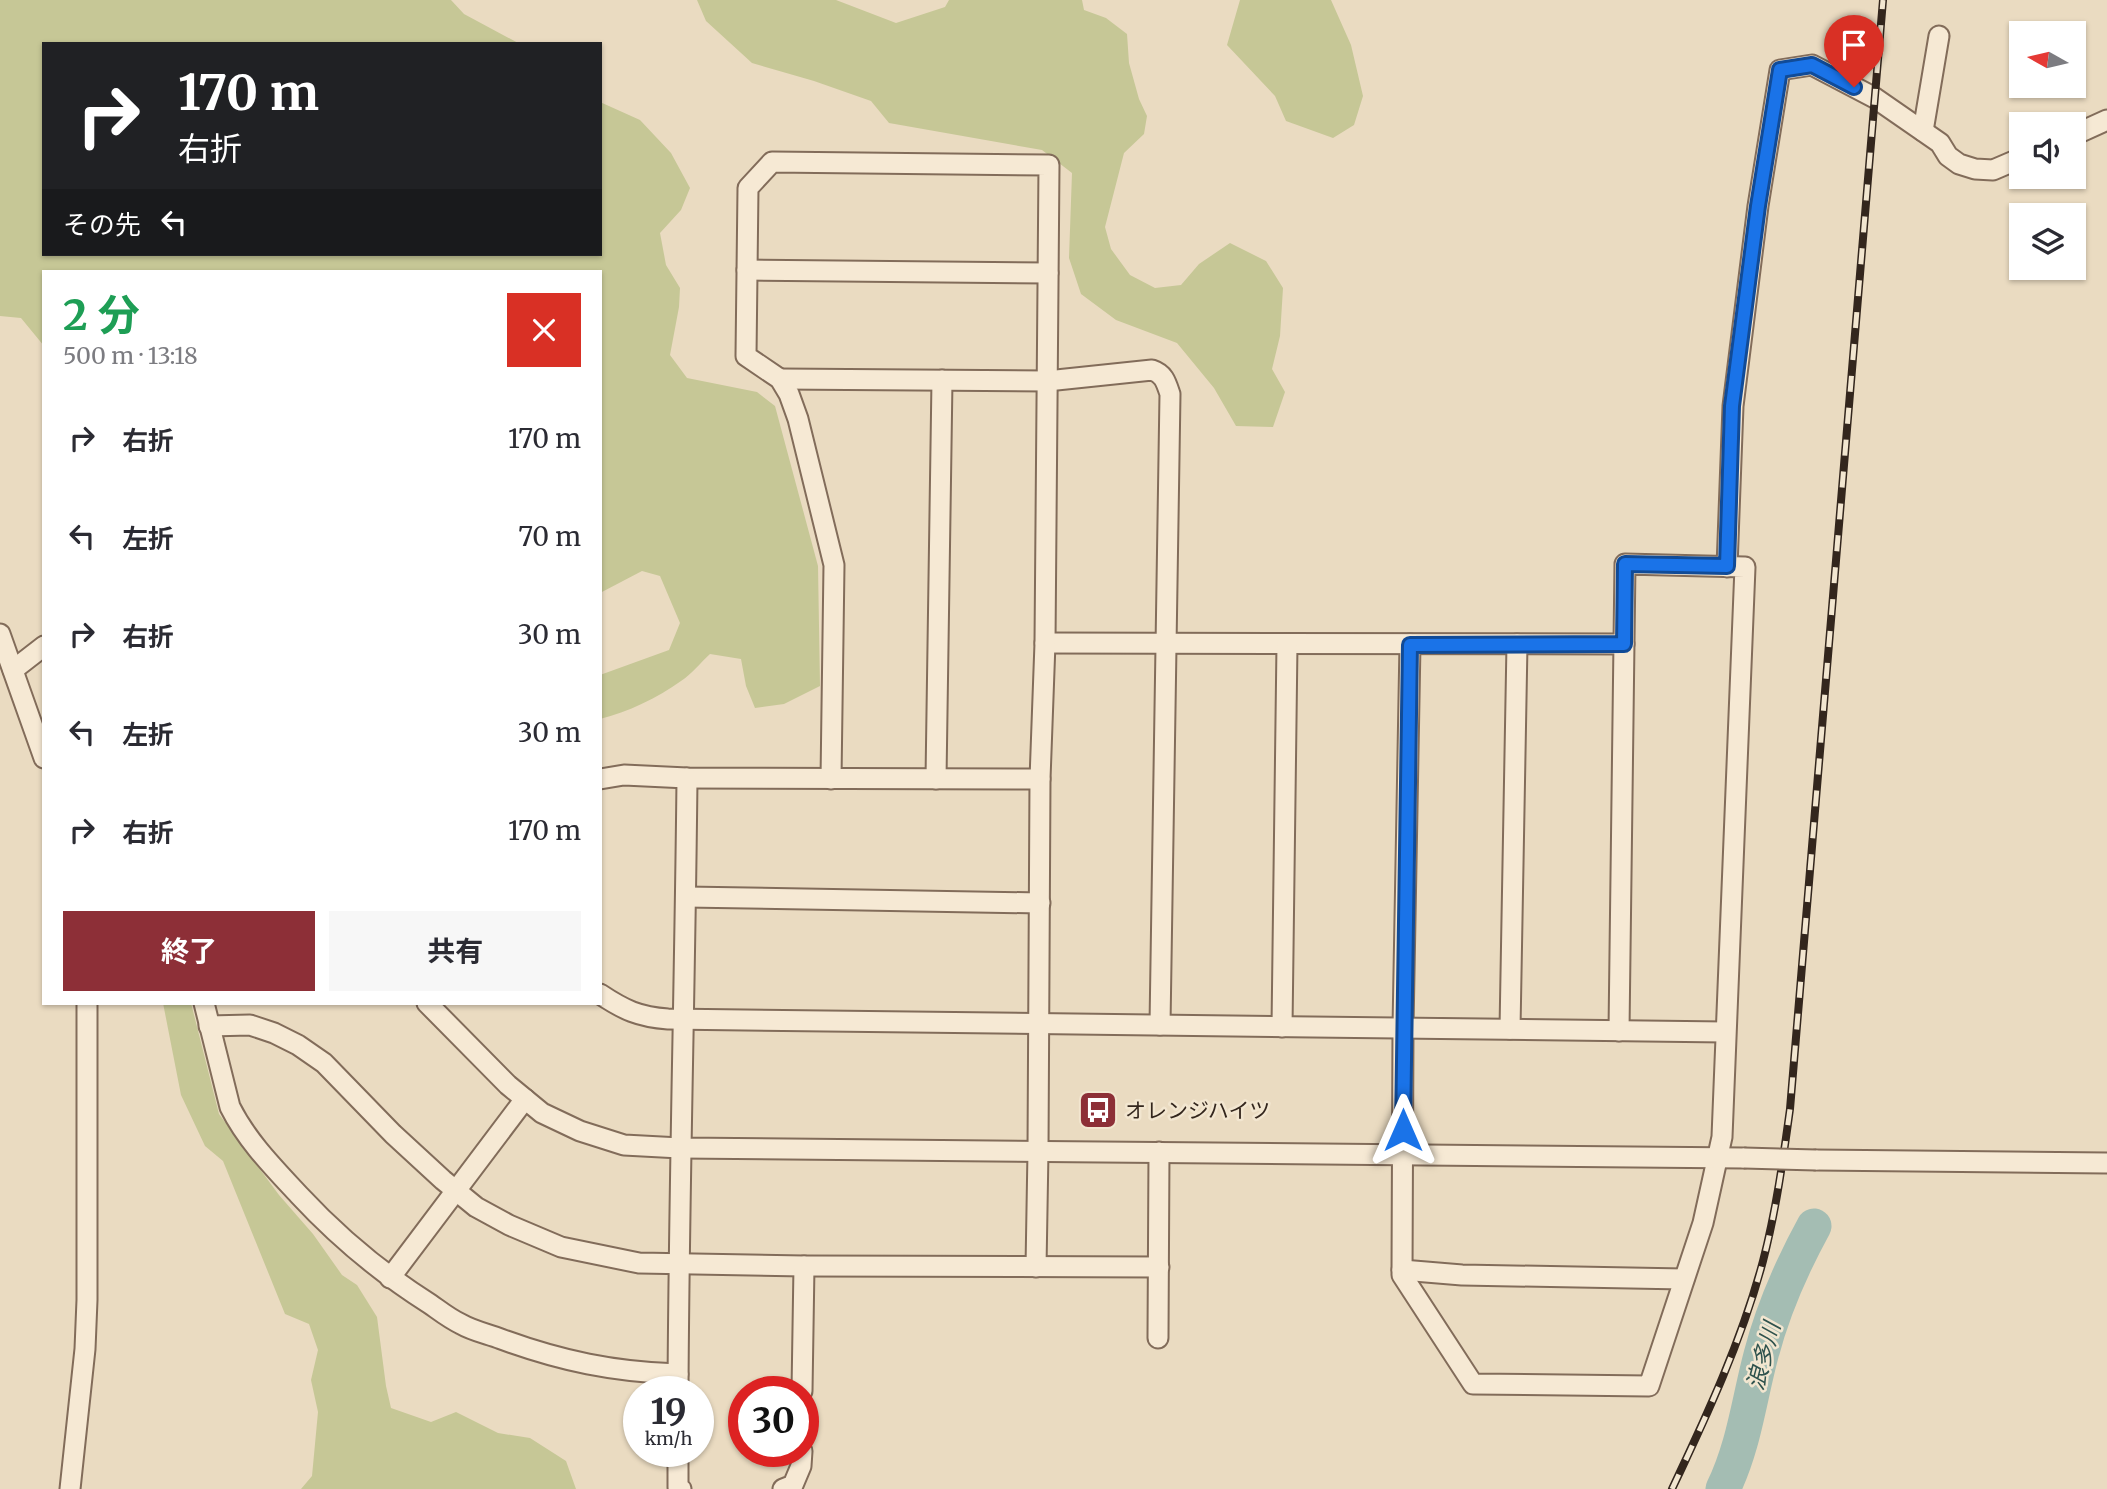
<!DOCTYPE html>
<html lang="ja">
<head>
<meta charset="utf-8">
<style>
  body { margin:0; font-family:Merriweather,"Noto Sans JP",serif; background:#f7f7f7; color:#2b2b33; height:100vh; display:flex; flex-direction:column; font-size:26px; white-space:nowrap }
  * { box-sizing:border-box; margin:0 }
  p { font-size:23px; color:#7c7c81 }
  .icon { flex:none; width:38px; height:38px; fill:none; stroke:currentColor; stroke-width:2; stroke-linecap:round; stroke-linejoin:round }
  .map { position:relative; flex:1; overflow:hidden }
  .side { position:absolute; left:42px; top:270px; width:560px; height:735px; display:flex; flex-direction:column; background:#fff; border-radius:0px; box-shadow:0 2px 5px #0004 }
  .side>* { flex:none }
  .top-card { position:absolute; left:42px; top:42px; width:560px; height:214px; border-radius:0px; box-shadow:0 2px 5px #0004; background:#202124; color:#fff; overflow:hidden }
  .needle { width:46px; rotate:278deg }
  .tools { position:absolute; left:2009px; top:21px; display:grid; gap:14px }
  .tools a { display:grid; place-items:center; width:77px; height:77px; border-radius:0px; background:#fff; box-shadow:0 2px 5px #0004; font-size:35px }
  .speed { position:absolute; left:623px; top:1376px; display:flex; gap:14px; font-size:35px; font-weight:700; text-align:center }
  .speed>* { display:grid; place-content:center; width:91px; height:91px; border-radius:50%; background:#fff; box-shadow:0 2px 5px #0004; line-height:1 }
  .speed small { font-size:18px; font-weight:400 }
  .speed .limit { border:10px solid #d22; background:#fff; color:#111 }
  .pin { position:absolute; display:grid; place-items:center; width:60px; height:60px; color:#fff; margin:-72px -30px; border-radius:50% 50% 50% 0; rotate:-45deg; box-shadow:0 0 7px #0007 }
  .pin .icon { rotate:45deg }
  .me { position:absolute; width:77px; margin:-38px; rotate:0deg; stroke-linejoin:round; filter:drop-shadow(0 0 5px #0008) }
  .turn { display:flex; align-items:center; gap:24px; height:147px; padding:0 21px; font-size:32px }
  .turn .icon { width:91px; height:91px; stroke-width:2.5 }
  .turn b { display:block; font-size:49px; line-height:60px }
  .then { display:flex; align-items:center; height:66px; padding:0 21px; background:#0003; gap:14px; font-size:26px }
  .round { display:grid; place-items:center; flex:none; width:74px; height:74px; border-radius:0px; background:#f7f7f7 }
  .head { display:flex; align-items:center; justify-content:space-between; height:119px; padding:0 21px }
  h1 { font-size:42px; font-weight:700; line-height:52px; color:#1e9e55 }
  .action { display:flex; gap:14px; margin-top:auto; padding:14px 21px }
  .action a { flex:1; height:80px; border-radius:0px; background:#8d2f37; color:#fff; font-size:28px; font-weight:700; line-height:80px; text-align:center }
  .action a+a { background:#f7f7f7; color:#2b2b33 }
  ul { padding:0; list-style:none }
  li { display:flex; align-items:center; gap:21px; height:98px; padding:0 21px }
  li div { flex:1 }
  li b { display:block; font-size:26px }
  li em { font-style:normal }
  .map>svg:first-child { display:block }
  .green { fill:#c6c796 }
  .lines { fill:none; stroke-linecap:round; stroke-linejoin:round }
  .river { stroke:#a4bdb3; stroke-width:35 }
  .minor-casing { stroke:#826c5a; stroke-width:23 }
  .minor { stroke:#f6e9d4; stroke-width:19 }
  .rail-casing { stroke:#33261d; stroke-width:8 }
  .rail { stroke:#f2e6d0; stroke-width:5; stroke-dasharray:16; stroke-linecap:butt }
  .minor-bridge-casing { stroke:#826c5a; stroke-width:23; stroke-linecap:butt }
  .minor-bridge { stroke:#f6e9d4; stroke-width:19 }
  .route-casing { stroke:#114b97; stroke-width:18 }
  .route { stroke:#1a73e8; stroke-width:12 }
  .labels { text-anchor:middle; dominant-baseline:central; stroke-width:5; stroke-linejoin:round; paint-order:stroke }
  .poi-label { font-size:21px; fill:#33261d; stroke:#f2e6d0; text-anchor:start }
  .water-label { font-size:23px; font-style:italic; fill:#2e524d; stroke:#f2e6d0 }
</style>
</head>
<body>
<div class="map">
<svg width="2107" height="1489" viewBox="0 0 2107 1489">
  <rect width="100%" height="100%" fill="#eadbc1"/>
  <g class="green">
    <path d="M0 0H451L464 14 520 44H44V254H600V102L640 120 671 153 690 188 681 210 660 233 666 265 680 288 679 307 670 355 687 378 757 392 775 406 818 566 820 686 784 704 755 708 746 686 741 659 710 654C700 663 692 674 681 681 657 698 628 712 600 719V675L669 650 680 623 660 576 642 571 600 593V271H44V346L21 318 0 316Z"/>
    <path d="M697 0H836L896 23 945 7 949 0H1082L1084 10 1106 18 1127 34 1129 63 1139 99 1147 116 1144 134 1124 153 1105 227 1111 249 1130 275 1155 288 1181 285 1199 264 1230 243 1266 261 1283 288 1280 336 1272 369 1285 392 1273 427 1236 426 1214 388 1177 343 1116 320 1081 294 1069 258 1072 173 1042 150 889 123 871 101 814 81 752 63 706 21Z"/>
    <path d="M1240 0H1331L1351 45 1363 96 1354 125 1333 138 1286 121 1275 96 1227 45Z"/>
    <path d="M163 1003H191L219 1114 279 1195 313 1234 342 1275 357 1285 377 1317 386 1386 391 1408 431 1422 456 1412 498 1433 530 1438 566 1461 576 1489H301L312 1476 318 1412 311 1380 318 1350 309 1324 285 1314 223 1161 205 1146 181 1095Z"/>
  </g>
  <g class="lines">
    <path class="river" d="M1723 1489C1744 1446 1749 1400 1761 1355 1773 1309 1791 1268 1814 1226"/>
    <g class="minor-casing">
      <g id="minor">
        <path d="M1923 131 1939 36"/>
        <path d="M2074 135 2107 120"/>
        <path d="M747 270 1048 273"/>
        <path d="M780 379 1047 381 1152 370C1164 374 1166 382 1170 394L1160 1025"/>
        <path d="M1727 567 1733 406 1758 206 1780 70 1812 65 1875 98 1940 143 1948 156 1959 164 1975 169 1993 170 2021 158"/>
        <path d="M0 634 44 758"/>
        <path d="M1045 643 1624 644"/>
        <path d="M1410 644 1403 1028 1402 1275 1473 1384 1649 1386 1703 1223 1722 1137 1745 567 1625 564 1619 1031"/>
        <path d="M13 670 44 646"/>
        <path d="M600 779 624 775 687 778 1040 779"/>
        <path d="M831 779 834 565 798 419 789 394 780 379 746 356 748 188 772 162 1049 165 1045 643 1040 779 1038 1151 1036 1267"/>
        <path d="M936 779 942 380"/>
        <path d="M686 897 1040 903"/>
        <path d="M600 994C624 1010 639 1017 668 1019L1725 1032"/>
        <path d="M204 1003 230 1107C247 1141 274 1168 299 1195 338 1237 381 1273 430 1304 440 1311 450 1319 461 1324 473 1331 488 1334 501 1339 561 1361 614 1372 678 1374"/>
        <path d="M427 1003 508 1085 542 1113 580 1131 624 1145 680 1148 1744 1158"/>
        <path d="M209 1026 250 1025 274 1033 298 1045 324 1063 393 1134 443 1180 476 1207 509 1225 561 1247 639 1263 804 1266 1159 1267"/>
        <path d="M1282 1027 1287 644"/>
        <path d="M1510 1029 1517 644"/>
        <path d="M1816 1160 2107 1163"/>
        <path d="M1402 1270 1462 1275 1684 1279"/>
        <path d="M390 1278 525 1099"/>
        <path d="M1158 1338 1159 1152"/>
        <path d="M678 1391C679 1187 685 982 687 778"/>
        <path d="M802 1391 804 1266"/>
        <path d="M678 1451V1487L681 1489"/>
        <path d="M70 1489 85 1349 87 1300V1003"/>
        <path d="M783 1489 793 1485 801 1466 802 1451"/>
      </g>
    </g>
    <use href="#minor" class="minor"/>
    <g class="rail-casing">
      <path id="rail" d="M1672 1489C1707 1415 1742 1340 1763 1261 1776 1211 1783 1160 1790 1109L1883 0"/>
    </g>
    <use href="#rail" class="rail"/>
    <g class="minor-bridge-casing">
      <path id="minor-bridge" d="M1744 1158 1816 1160"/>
    </g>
    <use href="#minor-bridge" class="minor-bridge"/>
  </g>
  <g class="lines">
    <g class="route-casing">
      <path id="route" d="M1403 1130 1410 645 1624 644 1625 564 1727 566 1732 406 1758 206 1780 70 1812 65 1854 87"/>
    </g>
    <use href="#route" class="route"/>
  </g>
  <defs>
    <g id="bus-square" transform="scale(2.0125)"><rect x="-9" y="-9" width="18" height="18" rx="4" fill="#8d2f37" stroke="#f2e6d0"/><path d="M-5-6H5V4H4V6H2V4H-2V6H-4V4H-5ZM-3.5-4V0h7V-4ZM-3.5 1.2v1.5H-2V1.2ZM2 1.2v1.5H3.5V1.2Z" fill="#fff"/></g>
  </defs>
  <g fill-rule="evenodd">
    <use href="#bus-square" x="1098" y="1110"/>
  </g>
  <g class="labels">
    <g class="poi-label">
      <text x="1125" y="1110">オレンジハイツ</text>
    </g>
    <g class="water-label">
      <text transform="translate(1763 1356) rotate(-75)">浪多川</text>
    </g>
  </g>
</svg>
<div class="tools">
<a><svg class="needle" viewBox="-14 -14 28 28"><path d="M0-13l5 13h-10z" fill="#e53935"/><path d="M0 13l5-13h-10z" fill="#7c7c81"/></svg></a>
<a><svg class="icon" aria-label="sound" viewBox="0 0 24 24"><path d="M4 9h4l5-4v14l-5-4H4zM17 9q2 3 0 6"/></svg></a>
<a><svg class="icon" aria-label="layers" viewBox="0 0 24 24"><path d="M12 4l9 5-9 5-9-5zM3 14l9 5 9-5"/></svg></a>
</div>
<div class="speed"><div>19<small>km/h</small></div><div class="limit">30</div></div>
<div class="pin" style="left:1854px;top:87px;background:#d93025"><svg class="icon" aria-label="arrive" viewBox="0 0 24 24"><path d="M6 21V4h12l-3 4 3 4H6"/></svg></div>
<svg class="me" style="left:1403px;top:1130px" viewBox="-20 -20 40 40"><path d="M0-17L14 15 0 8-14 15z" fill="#1a73e8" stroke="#fff" stroke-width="4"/></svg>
<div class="top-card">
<div class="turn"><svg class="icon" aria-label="right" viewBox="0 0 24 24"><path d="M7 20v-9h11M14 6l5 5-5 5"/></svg><div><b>170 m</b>右折</div></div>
<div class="then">その先<svg class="icon" aria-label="left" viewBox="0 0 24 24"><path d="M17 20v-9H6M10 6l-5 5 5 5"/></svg></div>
</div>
<section class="side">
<div class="head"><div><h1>2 分</h1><p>500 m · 13:18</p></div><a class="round" style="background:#d93025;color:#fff"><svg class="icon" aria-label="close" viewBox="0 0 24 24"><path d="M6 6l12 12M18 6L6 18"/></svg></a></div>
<ul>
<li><svg class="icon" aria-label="right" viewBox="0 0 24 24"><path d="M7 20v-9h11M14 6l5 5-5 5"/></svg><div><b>右折</b></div><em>170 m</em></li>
<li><svg class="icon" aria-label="left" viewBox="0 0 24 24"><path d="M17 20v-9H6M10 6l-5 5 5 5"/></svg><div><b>左折</b></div><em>70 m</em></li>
<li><svg class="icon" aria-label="right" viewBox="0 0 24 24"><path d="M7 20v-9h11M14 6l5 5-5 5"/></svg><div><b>右折</b></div><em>30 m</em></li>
<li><svg class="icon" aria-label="left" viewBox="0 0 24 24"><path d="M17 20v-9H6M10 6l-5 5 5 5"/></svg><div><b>左折</b></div><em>30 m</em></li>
<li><svg class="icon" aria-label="right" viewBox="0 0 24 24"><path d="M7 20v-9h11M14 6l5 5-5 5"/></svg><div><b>右折</b></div><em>170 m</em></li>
</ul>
<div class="action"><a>終了</a><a>共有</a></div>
</section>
</div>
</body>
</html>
